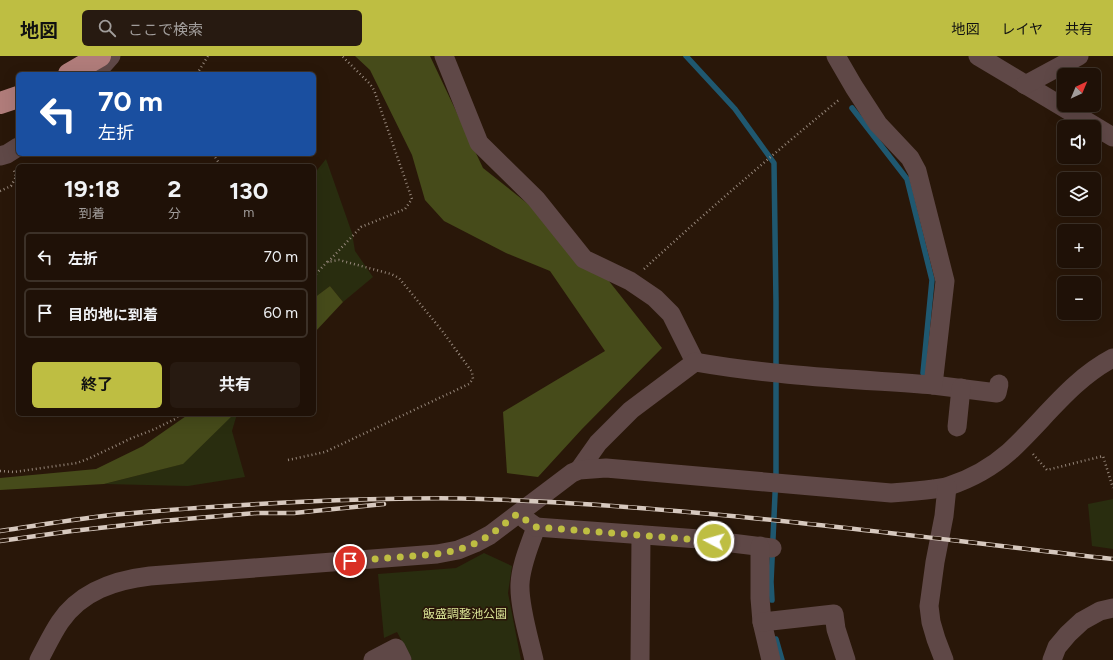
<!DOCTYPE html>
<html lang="ja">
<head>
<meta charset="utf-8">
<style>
  body { margin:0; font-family:Figtree,"Noto Sans JP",sans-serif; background:#271a11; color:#f1f3f6; height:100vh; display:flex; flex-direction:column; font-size:15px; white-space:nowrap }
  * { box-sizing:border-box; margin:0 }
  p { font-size:13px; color:#a19d9b }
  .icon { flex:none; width:22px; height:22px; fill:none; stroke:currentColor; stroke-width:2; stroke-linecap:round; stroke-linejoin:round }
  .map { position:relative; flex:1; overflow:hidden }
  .panel { position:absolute; left:16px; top:108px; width:300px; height:252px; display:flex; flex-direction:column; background:#1f1107; border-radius:6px; box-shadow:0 4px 16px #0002,0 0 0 1px #3c3128 }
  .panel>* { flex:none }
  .guide { position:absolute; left:16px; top:16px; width:300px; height:84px; border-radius:6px; box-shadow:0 4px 16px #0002,0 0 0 1px #3c3128; background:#1a4fa0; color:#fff; overflow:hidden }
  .needle { width:26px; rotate:44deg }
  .fabs { position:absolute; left:1057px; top:12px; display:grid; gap:8px }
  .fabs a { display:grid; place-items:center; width:44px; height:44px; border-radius:6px; background:#1f1107; box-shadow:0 4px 16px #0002,0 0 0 1px #3c3128; font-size:20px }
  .pin { position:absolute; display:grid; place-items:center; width:34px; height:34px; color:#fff; margin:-17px; border:2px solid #fff; border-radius:50%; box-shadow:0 1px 4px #0007 }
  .me { position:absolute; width:44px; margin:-22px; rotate:276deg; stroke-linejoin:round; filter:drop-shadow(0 0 3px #0008) }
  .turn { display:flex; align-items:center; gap:14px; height:84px; padding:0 16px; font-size:18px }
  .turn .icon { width:52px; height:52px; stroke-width:2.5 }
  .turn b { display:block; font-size:28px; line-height:34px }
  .eta { display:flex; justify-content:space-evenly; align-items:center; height:68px; text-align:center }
  .eta b { font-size:24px; font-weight:700; line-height:28px }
  .action { display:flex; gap:8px; margin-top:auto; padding:8px 16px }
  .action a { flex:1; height:46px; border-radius:6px; background:#bebe42; color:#111; font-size:16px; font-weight:700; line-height:46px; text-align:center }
  .action a+a { background:#271a11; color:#f1f3f6 }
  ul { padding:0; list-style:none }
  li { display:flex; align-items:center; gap:12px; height:50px; margin:0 8px 6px; padding:0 8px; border:2px solid #3c3128; border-radius:6px }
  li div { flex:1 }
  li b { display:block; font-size:15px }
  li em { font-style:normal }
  header { display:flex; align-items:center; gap:24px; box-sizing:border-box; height:56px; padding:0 20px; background:#bebe42; color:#111 }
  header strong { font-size:19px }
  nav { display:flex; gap:22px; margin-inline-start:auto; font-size:14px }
  .search { width:280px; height:36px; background:#271a11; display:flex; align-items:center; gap:10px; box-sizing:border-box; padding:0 14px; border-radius:6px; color:#a19d9b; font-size:15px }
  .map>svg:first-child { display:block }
  .green { fill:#292d0f }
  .forest { fill:#464b1a }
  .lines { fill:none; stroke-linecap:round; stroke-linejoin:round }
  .stream { stroke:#1f5870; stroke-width:5.5 }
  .path { stroke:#96877b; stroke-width:2.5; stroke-dasharray:1 3; stroke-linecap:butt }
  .minor { stroke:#5f4847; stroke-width:19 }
  .trunk { stroke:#b07c7a; stroke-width:22 }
  .rail-casing { stroke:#d6c8be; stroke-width:4.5 }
  .rail { stroke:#291709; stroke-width:3; stroke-dasharray:9; stroke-linecap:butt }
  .route { stroke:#bebe42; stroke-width:7; stroke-dasharray:0 12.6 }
  .labels { text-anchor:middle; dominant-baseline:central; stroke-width:3.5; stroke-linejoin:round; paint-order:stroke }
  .park-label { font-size:12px; fill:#d8e294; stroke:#291709 }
</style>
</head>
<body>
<header>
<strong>地図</strong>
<div class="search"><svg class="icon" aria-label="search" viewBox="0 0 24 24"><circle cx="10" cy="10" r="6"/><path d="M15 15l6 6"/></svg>ここで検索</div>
<nav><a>地図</a><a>レイヤ</a><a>共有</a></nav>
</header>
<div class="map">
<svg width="1113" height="604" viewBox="0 0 1113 604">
  <rect width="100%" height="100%" fill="#291709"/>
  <g class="green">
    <path d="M326 103 352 177 355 195 373 221 343 246 330 230 314 242V118Z"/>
    <path d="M233 358H237L232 375 245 421 188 430 104 428 182 408Z"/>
    <path d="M1113 443V493L1092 490 1088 448Z"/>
    <path d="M484 497 512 510 508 537 521 604H412L397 576 384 582 378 518 456 512Z"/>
  </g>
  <g class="forest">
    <path d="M355 0H430L483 112 582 191 662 292 582 373 538 421 507 417 503 356 605 295 550 215 506 197 444 165 425 144 412 99 370 14Z"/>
    <path d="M330 230 343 246 314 277V242Z"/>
    <path d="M189 358H234L183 408 104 428 0 434V422L96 413 143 390Z"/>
  </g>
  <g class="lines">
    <g class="stream">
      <path d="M686 0 735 53 774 107 776 246V417L771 526 772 544"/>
      <path d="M852 52 907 123 932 224 923 317"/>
      <path d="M776 583 782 604"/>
    </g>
    <g class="path">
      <path d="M197 18 208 0"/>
      <path d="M213 98 221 110"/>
      <path d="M0 135 11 130 16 121 14 114"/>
      <path d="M328 206 361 171 405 153 412 143 374 34 370 28 342 0"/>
      <path d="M644 213C708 154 773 98 840 43"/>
      <path d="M1033 398 1047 414 1103 400 1113 432"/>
      <path d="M288 404 325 396 469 328 473 323 472 316 443 276 399 222 391 218 339 204 327 206 314 220"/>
      <path d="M0 415 14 416 77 407 90 402 132 382 155 373 175 363 180 358"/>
    </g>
    <g class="minor">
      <path d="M444 0 479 87 536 143 584 203 630 225 655 242 671 258 695 306"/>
      <path d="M978 0 1113 81"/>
      <path d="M95 18 111 0"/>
      <path d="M1025 29 1079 0"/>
      <path d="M0 100 7 98 18 91"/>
      <path d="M933 329 997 337 999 328"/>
      <path d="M957 371 961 332"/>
      <path d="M579 414 598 387 631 354 695 306C774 320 854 323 933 329L945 225 917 115 910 102 878 68 854 31 836 0"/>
      <path d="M525 463 536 471C530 489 521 508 520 528 519 550 529 582 534 604"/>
      <path d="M536 471 699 483 772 492"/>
      <path d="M760 490V542L762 566 771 604"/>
      <path d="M762 566 834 558 836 573 846 604"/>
      <path d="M39 604C46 591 52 578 60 566 81 535 115 524 150 520L437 498 458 494 475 487 490 479 572 417 579 414 606 412 891 437C905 436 919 435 934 433 938 432 944 432 949 430 970 423 992 411 1009 396 1044 364 1071 324 1113 302"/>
      <path d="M373 604 396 592 402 604"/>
      <path d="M640 604 641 479"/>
      <path d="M944 604 936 583 931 566 929 550 935 506 944 460 947 431"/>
      <path d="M1052 604 1057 591 1068 578 1082 565 1100 555 1113 552"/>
    </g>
    <g class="trunk">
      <path d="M69 18 100 0"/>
      <path d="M0 47 18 41"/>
    </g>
    <g class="rail-casing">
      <g id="rail">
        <path d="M0 475C41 469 81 462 122 458 188 452 253 448 319 445 373 443 427 441 481 443 693 450 903 479 1113 503"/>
        <path d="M0 485 72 475 162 465 257 457H294L384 448"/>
      </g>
    </g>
    <use href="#rail" class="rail"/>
  </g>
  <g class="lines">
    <path class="route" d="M350 505 437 498 458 494 476 487 490 479 517 458 536 471 714 485"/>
  </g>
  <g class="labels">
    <g class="park-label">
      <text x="465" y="558">飯盛調整池公園</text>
    </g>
  </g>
</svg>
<div class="fabs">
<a><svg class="needle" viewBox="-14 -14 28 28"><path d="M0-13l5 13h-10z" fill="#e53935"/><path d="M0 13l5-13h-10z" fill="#a19d9b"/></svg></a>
<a><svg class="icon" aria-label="sound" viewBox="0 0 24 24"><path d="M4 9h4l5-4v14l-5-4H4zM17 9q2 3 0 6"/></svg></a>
<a><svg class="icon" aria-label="layers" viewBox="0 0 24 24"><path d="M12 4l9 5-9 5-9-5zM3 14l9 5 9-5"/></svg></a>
<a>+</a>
<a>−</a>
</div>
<div class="pin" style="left:350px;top:505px;background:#d93025"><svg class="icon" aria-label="arrive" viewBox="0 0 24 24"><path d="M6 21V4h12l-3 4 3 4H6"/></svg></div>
<svg class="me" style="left:714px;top:485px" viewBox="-20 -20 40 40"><circle r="17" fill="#bebe42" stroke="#fff" stroke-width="3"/><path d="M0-11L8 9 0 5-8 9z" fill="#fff"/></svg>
<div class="guide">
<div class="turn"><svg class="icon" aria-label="left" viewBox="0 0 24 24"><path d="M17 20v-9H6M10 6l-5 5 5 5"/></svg><div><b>70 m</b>左折</div></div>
</div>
<section class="panel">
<div class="eta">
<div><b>19:18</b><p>到着</p></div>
<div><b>2</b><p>分</p></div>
<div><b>130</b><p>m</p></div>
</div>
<ul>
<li><svg class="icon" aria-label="left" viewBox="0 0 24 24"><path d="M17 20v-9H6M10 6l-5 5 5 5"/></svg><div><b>左折</b></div><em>70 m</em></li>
<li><svg class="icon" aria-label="arrive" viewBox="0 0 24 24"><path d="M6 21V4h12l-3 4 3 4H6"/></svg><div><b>目的地に到着</b></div><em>60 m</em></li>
</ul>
<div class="action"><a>終了</a><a>共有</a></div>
</section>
</div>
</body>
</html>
